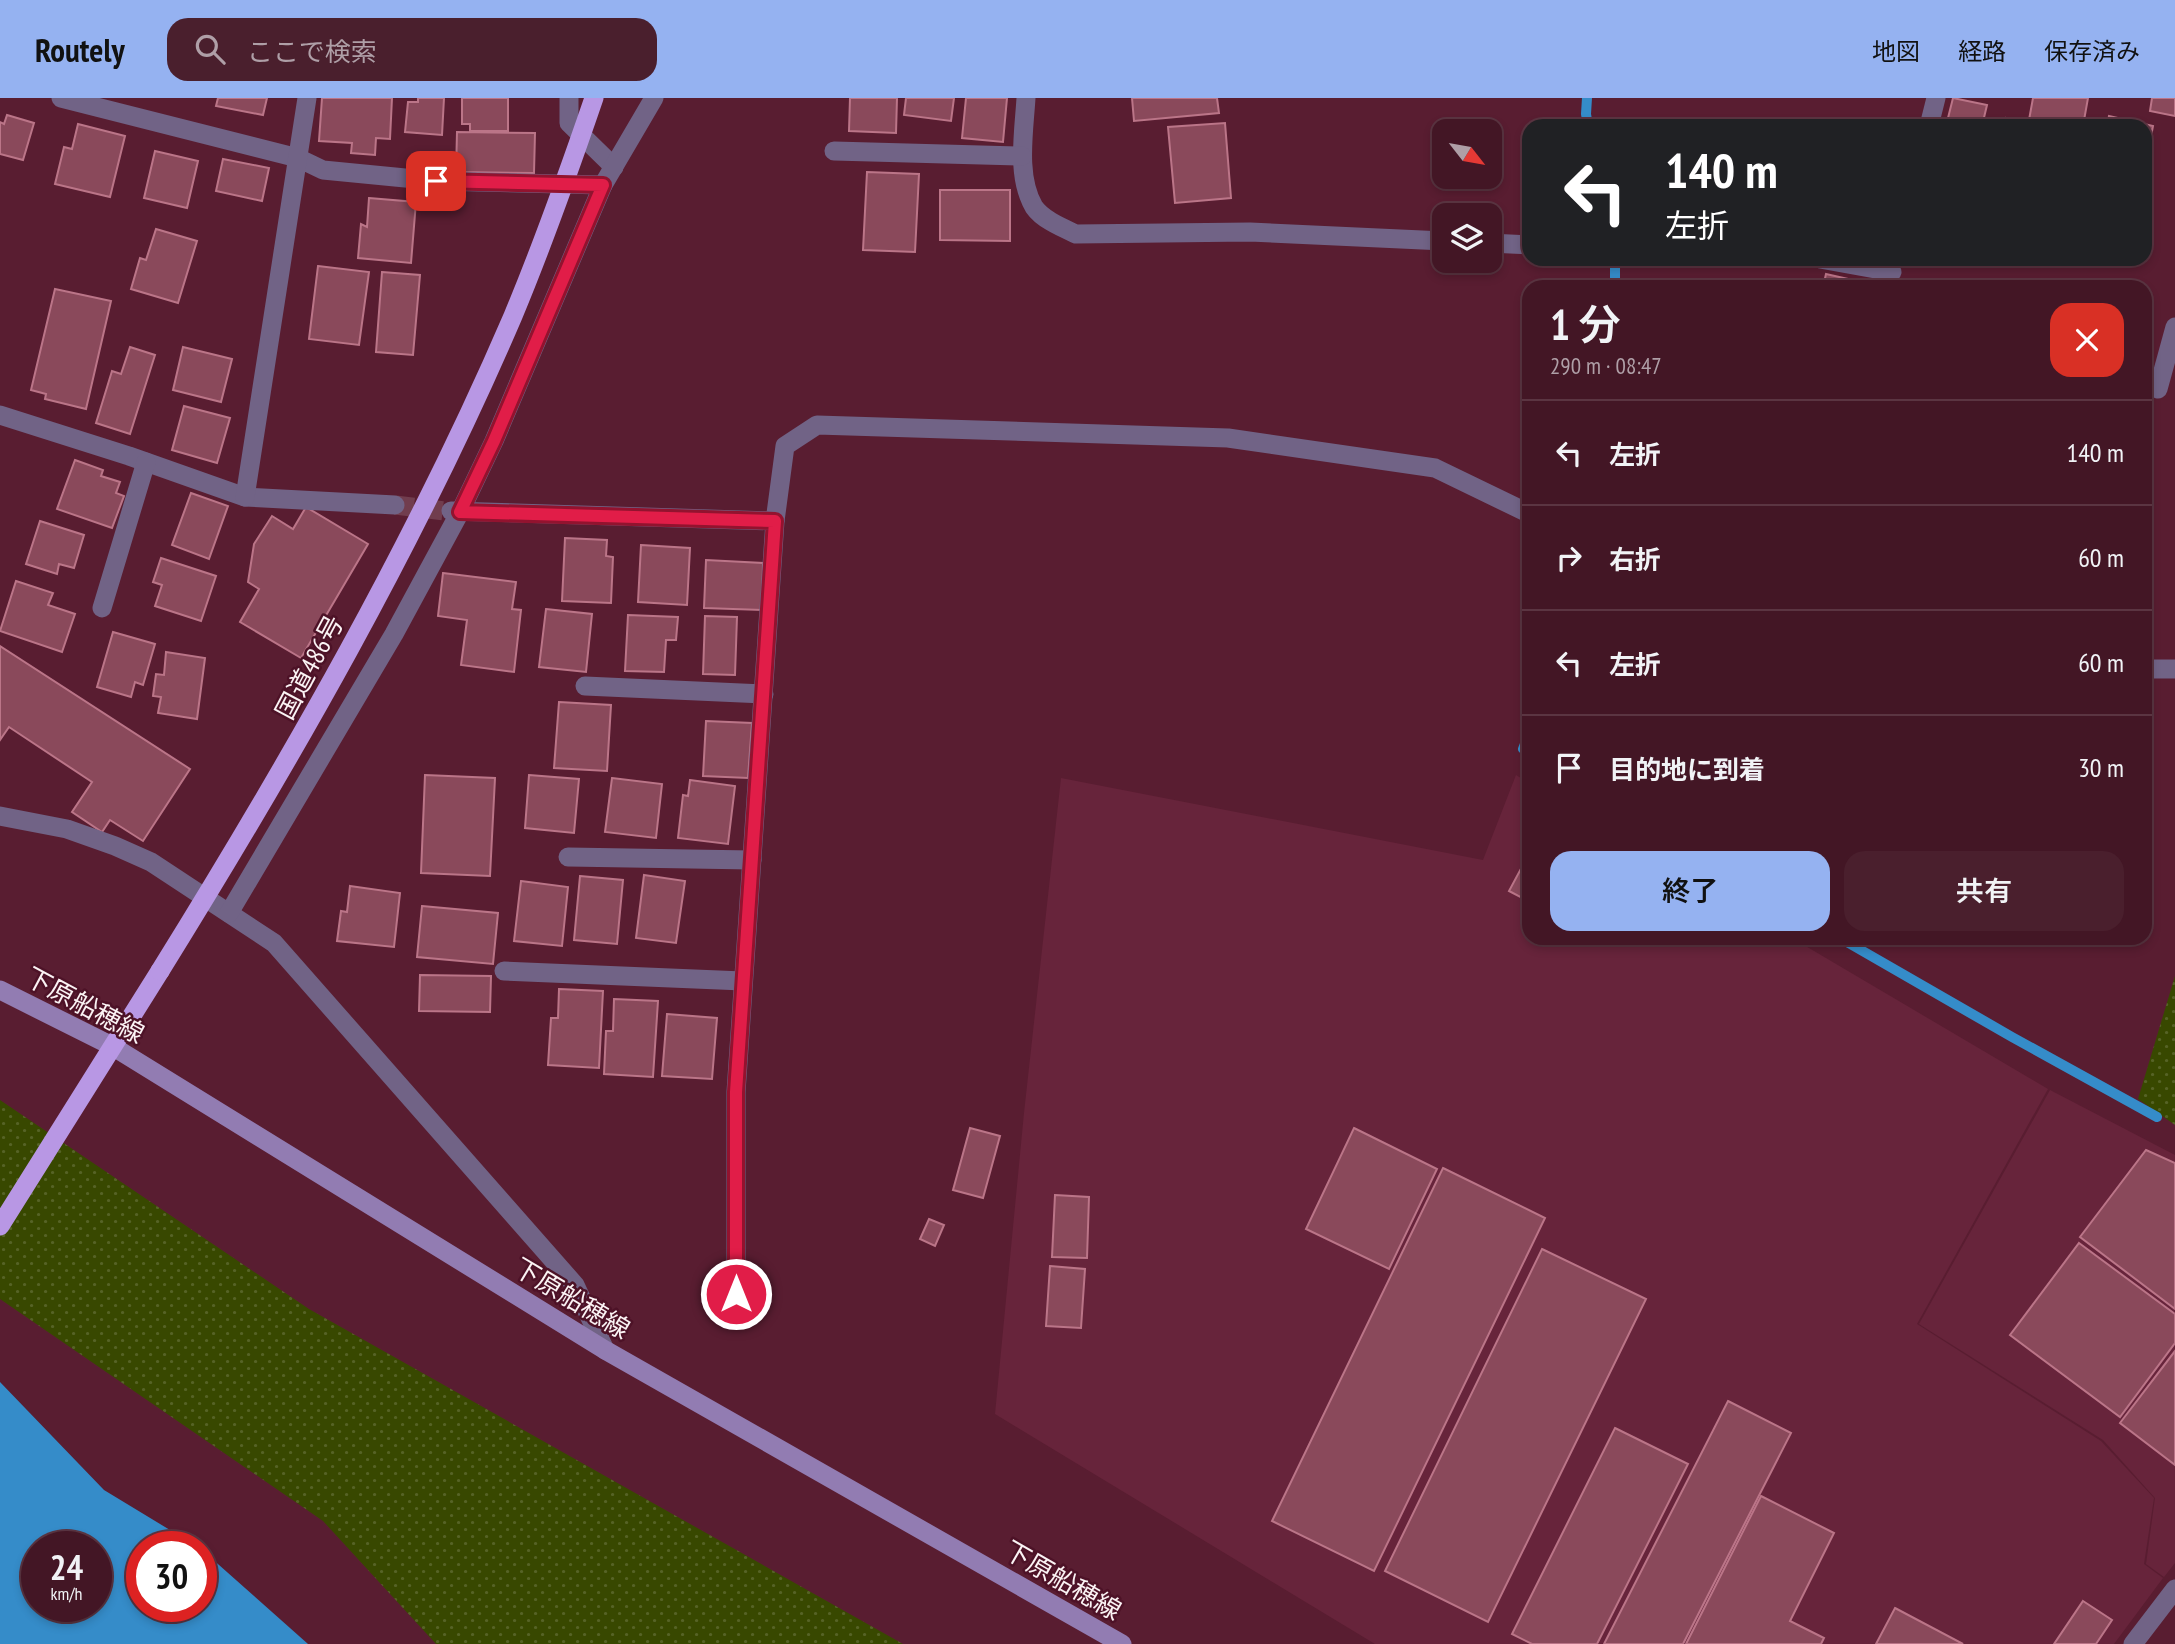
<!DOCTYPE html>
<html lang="ja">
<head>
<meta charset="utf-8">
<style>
  body { margin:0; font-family:"PT Sans Narrow","Noto Sans JP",sans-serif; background:#4a1f2d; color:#f1f3f6; height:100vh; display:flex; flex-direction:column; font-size:26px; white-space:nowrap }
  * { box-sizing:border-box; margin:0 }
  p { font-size:23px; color:#af9fa7 }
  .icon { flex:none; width:38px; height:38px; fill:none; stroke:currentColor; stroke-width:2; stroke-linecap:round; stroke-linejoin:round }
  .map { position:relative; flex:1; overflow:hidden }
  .sheet { position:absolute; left:1522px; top:182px; width:630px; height:665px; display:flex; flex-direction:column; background:#431625; border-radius:21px; box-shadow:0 4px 10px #0003,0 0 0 2px #5b3542 }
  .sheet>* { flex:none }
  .banner { position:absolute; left:1522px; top:21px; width:630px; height:147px; border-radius:21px; box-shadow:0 4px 10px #0003,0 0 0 2px #5b3542; background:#202124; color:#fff; overflow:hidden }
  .needle { width:46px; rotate:121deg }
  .controls { position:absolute; left:1432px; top:21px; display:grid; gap:14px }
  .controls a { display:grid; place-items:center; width:70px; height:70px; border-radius:14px; background:#431625; box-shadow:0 4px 10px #0003,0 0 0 2px #5b3542; font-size:35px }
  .speed { position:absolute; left:21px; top:1433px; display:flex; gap:14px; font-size:35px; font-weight:700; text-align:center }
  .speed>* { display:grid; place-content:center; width:91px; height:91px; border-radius:50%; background:#431625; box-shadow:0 4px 10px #0003,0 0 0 2px #5b3542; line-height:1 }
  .speed small { font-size:18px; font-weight:400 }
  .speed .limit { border:10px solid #d22; background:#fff; color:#111 }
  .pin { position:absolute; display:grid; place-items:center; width:60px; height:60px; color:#fff; margin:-30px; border-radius:14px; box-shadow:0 4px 10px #0006 }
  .me { position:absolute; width:77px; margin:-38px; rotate:0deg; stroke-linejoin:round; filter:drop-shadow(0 0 5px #0008) }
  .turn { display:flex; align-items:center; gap:24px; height:147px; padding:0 28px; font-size:32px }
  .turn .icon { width:91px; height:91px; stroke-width:2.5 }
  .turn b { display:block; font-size:49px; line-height:60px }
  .round { display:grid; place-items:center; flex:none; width:74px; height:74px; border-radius:21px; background:#4a1f2d }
  .head { display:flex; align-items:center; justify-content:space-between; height:119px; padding:0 28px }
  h1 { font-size:42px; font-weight:600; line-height:52px }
  .primary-button { display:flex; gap:14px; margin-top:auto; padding:14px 28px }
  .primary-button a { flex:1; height:80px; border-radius:21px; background:#95b2f1; color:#111; font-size:28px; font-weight:600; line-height:80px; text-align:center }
  .primary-button a+a { background:#4a1f2d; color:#f1f3f6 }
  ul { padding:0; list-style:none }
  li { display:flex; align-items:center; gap:21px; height:105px; padding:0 28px; border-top:2px solid #5b3542 }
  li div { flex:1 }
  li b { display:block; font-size:26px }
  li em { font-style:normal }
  header { display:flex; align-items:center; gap:42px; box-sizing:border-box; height:98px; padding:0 35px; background:#95b2f1; color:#111 }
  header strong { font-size:33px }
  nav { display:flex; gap:38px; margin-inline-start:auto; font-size:24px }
  .search { width:490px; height:63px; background:#4a1f2d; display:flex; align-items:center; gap:18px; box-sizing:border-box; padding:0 24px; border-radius:21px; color:#af9fa7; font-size:26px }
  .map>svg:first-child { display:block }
  .built { fill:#67243b }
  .grass { fill:url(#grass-dots) }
  .water { fill:#358cc9; fill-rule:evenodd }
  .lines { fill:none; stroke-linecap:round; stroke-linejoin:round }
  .stream { stroke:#358cc9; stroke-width:10 }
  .building { fill:#8a495b; stroke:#bb7588; stroke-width:2 }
  .minor-tunnel { stroke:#713d4e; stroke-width:19; stroke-dasharray:19 10; stroke-linecap:butt }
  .minor { stroke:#716386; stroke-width:19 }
  .secondary { stroke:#927cb2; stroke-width:19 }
  .trunk { stroke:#b897e4; stroke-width:19 }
  .trunk-bridge { stroke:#b897e4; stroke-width:19 }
  .route-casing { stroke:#92132f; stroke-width:18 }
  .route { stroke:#e11d48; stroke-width:12 }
  .labels { text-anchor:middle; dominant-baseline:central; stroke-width:5; stroke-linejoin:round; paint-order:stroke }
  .street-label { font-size:26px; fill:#fbf3f4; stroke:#4d1227 }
</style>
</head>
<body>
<header>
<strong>Routely</strong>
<div class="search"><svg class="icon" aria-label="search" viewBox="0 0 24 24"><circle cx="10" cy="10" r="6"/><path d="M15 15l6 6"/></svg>ここで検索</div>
<nav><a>地図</a><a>経路</a><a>保存済み</a></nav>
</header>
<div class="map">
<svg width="2175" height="1546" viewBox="0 0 2175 1546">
  <defs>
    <pattern id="grass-dots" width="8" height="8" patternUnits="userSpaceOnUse" patternTransform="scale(1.75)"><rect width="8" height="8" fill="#384800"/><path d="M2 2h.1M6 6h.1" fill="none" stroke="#566326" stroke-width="1.8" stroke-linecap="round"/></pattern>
  </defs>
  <rect width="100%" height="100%" fill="#591d31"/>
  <g class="built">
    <path d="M1516 677 1529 685 1530 840H1792L2048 991 1917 1226 2101 1343 2154 1400 2144 1466 2163 1480 2114 1546H1375L995 1316 1024 1015 1061 680 1483 762Z"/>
    <path d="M2050 992 2175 1057V1465L2164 1479 2146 1466 2155 1400 2103 1342 1919 1226Z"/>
  </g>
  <g class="grass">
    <path d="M2175 878V1027L2138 1001Z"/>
    <path d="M0 1002 309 1211 903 1546H436L323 1423 0 1201Z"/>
  </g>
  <path class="water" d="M0 1284 104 1392 198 1449H142V1508H201V1451L308 1546H0ZM37 1449H96V1508H37Z"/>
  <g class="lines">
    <g class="stream">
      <path d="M1587 0 1586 16 1588 28"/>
      <path d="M1615 170V189"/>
      <path d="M1530 633 1523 651 1530 656"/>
      <path d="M1840 840 2012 939 2157 1019"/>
    </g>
  </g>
  <g class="building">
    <path d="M218 0H267L263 17 216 8Z"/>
    <path d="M322 0H392L390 41 376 40 375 57 351 55 352 45 319 43Z"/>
    <path d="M418 0H444L442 37 405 34 408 4H418Z"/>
    <path d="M462 0H508V33H470V26H462Z"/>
    <path d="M850 0H897L896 35 849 33Z"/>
    <path d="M906 0H954L951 23 904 17Z"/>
    <path d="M966 0H1007L1003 44 962 40Z"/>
    <path d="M1132 0H1217L1219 15 1134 23Z"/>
    <path d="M1953 0 1987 7 1982 28H1946Z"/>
    <path d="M2033 0H2088L2083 28H2064L2029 22Z"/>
    <path d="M2152 0H2175V18L2150 13Z"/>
    <path d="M7 17 34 25 23 62 0 56V24L4 26Z"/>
    <path d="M2109 18 2153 28 2146 64V28H2107Z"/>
    <path d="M2006 20 2049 28H2004Z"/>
    <path d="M1225 25 1231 100 1175 105 1168 29Z"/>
    <path d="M78 26 125 38 110 99 55 86 64 49 72 51Z"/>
    <path d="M457 34 535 35 534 75 456 74Z"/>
    <path d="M155 53 198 63 187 110 144 100Z"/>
    <path d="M223 61 269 70 262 103 216 93Z"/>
    <path d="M867 74 919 76 915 154 863 152Z"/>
    <path d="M940 92H1010V143L940 142Z"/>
    <path d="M369 100 416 104 411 165 358 160 361 126 367 129Z"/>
    <path d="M156 131 197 143 178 205 131 191 140 160 146 162Z"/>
    <path d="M318 168 369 174 359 247 309 241Z"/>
    <path d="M382 174 420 177 413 257 376 254Z"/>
    <path d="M1826 176 1866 185 1865 189H1823Z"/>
    <path d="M55 191 111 203 86 311 45 301 46 296 31 292Z"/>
    <path d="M130 249 155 257 130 336 96 325 112 273 121 276Z"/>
    <path d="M183 249 232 261 221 304 173 292Z"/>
    <path d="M184 308 230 320 217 365 172 352Z"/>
    <path d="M75 362 103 372 101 378 120 384 116 395 124 398 112 430 57 411Z"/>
    <path d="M191 395 228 408 209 461 172 447Z"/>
    <path d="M306 409 368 446 301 560 240 524 259 491 248 484 254 446 272 418 293 431Z"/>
    <path d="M40 423 84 437 74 470 59 466 57 476 26 466Z"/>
    <path d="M565 440 607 442 606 458 613 459 611 505 562 503Z"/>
    <path d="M641 447 690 450 687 507 638 504Z"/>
    <path d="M161 460 216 478 201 523 155 508 162 487 153 484Z"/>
    <path d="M706 462 763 465 762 512 704 510Z"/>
    <path d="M443 475 516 484 512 511 521 512 514 574 461 567 467 522 438 518Z"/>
    <path d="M16 483 53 495 48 507 75 516 62 554 0 533Z"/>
    <path d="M546 511 592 516 586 574 539 569Z"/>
    <path d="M628 517 678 519 676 542H666L664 574 625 573Z"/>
    <path d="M705 518 737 519 735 577 703 576Z"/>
    <path d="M113 534 155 546 143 587 135 584 131 599 97 589Z"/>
    <path d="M0 548 190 671 143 743 110 722 102 734 72 714 92 684 9 629 0 642Z"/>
    <path d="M166 554 205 560 197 621 158 615 161 599 153 598 156 576 164 577Z"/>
    <path d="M559 604 611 607 607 673 554 670Z"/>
    <path d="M706 623 752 625 748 680 703 678Z"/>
    <path d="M425 677 495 680 490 778 421 775Z"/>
    <path d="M529 677 579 681 574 735 525 730Z"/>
    <path d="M612 680 662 686 656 740 605 734Z"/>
    <path d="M690 682 735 688 728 746 678 740 683 697 688 698Z"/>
    <path d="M1530 754V804L1509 793Z"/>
    <path d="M644 777 685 783 676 845 636 840Z"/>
    <path d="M580 778 623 782 617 846 574 842Z"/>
    <path d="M521 783 568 789 562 848 514 843Z"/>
    <path d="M350 788 400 795 394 849 337 843 341 813 347 814Z"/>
    <path d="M422 808 498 815 493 866 417 859Z"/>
    <path d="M420 877 491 878 490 914 419 913Z"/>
    <path d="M559 891 603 893 599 970 548 967 551 920H558Z"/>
    <path d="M614 901 658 903 653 979 604 976 606 933H613Z"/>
    <path d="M667 916 717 920 712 981 662 978Z"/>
    <path d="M970 1030 1000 1038 983 1100 953 1092Z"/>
    <path d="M1354 1030 1437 1071 1389 1171 1306 1131Z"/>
    <path d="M2146 1052 2175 1065V1211L2080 1139Z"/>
    <path d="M1443 1070 1545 1120 1374 1473 1272 1423Z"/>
    <path d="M1055 1097 1089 1099 1087 1160 1052 1159Z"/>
    <path d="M929 1121 944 1127 935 1148 920 1141Z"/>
    <path d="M2079 1145 2175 1216V1245L2120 1319 2010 1237Z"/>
    <path d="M1542 1151 1646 1201 1488 1524 1385 1473Z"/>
    <path d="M1050 1168 1085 1171 1081 1230 1046 1228Z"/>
    <path d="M2175 1253V1367L2120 1325Z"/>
    <path d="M1728 1303 1791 1335 1683 1546H1604Z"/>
    <path d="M1615 1330 1688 1366 1597 1546H1532L1512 1536Z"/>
    <path d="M1761 1398 1834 1435 1790 1523 1824 1540 1821 1546H1686Z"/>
    <path d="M2083 1503 2112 1522 2096 1546H2054Z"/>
    <path d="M1895 1510 1963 1546H1876Z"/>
  </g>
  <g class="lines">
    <path class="minor-tunnel" d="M395 407 445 413"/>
    <g class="minor">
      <path d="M61 0 298 60 323 72 436 83 603 87"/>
      <path d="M569 0V25L614 69"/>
      <path d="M1026 0C1024 34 1016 78 1034 109 1043 122 1063 130 1076 136L1250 134 1444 143"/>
      <path d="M1929 28 1936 0"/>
      <path d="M834 53 1022 58"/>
      <path d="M1489 145 1530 147"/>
      <path d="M1820 161 1892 174"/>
      <path d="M2158 291 2175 229"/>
      <path d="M0 317 129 358 245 399 395 407"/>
      <path d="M245 399 307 0"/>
      <path d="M451 413 775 423"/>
      <path d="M102 510 146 364"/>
      <path d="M2146 571H2175"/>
      <path d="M585 588 764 596"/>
      <path d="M0 718 67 731 115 748 151 764 274 845 575 1187 605 1252"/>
      <path d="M568 759 752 762"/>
      <path d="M229 815 394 536 460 414 494 343 603 87 654 0"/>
      <path d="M504 873 743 883"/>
      <path d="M736 1196V994L775 423 785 348 817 327 1228 340 1435 370 1530 416"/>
      <path d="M2133 1546 2175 1491"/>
    </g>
    <path class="secondary" d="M0 892 112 948 605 1252 1122 1546"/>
    <path class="trunk" d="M0 1128 160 873"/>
    <path class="trunk-bridge" d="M160 873C291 662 415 446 513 218 543 146 569 73 594 0"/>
  </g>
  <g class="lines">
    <g class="route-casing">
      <path id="route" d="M436 83 603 87 494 343 460 414 775 423 736 994V1196"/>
    </g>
    <use href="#route" class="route"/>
  </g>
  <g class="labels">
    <g class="street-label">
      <text transform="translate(309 569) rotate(-62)">国道486号</text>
      <text transform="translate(85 907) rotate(28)">下原船穂線</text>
      <text transform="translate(572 1200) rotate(31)">下原船穂線</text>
      <text transform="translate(1063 1482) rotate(30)">下原船穂線</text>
    </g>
  </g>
</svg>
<div class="controls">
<a><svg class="needle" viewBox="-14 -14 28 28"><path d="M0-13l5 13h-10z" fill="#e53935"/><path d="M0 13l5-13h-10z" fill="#af9fa7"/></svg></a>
<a><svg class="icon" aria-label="layers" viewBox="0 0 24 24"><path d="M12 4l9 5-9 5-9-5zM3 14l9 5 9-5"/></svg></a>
</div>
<div class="speed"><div>24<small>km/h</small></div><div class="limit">30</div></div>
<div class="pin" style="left:436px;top:83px;background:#d93025"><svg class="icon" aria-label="arrive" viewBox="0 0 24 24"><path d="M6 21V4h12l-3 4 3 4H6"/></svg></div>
<svg class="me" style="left:736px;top:1196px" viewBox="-20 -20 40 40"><circle r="17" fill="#e11d48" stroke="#fff" stroke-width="3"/><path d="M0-11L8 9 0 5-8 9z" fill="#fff"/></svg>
<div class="banner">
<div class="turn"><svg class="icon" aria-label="left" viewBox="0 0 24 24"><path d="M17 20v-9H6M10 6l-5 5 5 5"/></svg><div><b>140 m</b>左折</div></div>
</div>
<section class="sheet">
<div class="head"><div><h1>1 分</h1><p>290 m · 08:47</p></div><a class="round" style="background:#d93025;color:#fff"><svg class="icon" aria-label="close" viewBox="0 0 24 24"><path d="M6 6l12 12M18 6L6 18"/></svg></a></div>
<ul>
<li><svg class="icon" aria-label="left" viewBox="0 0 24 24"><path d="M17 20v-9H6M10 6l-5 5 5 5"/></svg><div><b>左折</b></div><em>140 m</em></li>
<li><svg class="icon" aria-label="right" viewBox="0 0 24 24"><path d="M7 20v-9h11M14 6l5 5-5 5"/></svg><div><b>右折</b></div><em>60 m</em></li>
<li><svg class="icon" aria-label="left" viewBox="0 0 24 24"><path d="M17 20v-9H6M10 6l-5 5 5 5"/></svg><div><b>左折</b></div><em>60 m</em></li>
<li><svg class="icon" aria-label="arrive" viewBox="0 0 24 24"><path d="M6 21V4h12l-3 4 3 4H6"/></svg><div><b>目的地に到着</b></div><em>30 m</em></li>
</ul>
<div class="primary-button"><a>終了</a><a>共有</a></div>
</section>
</div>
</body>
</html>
